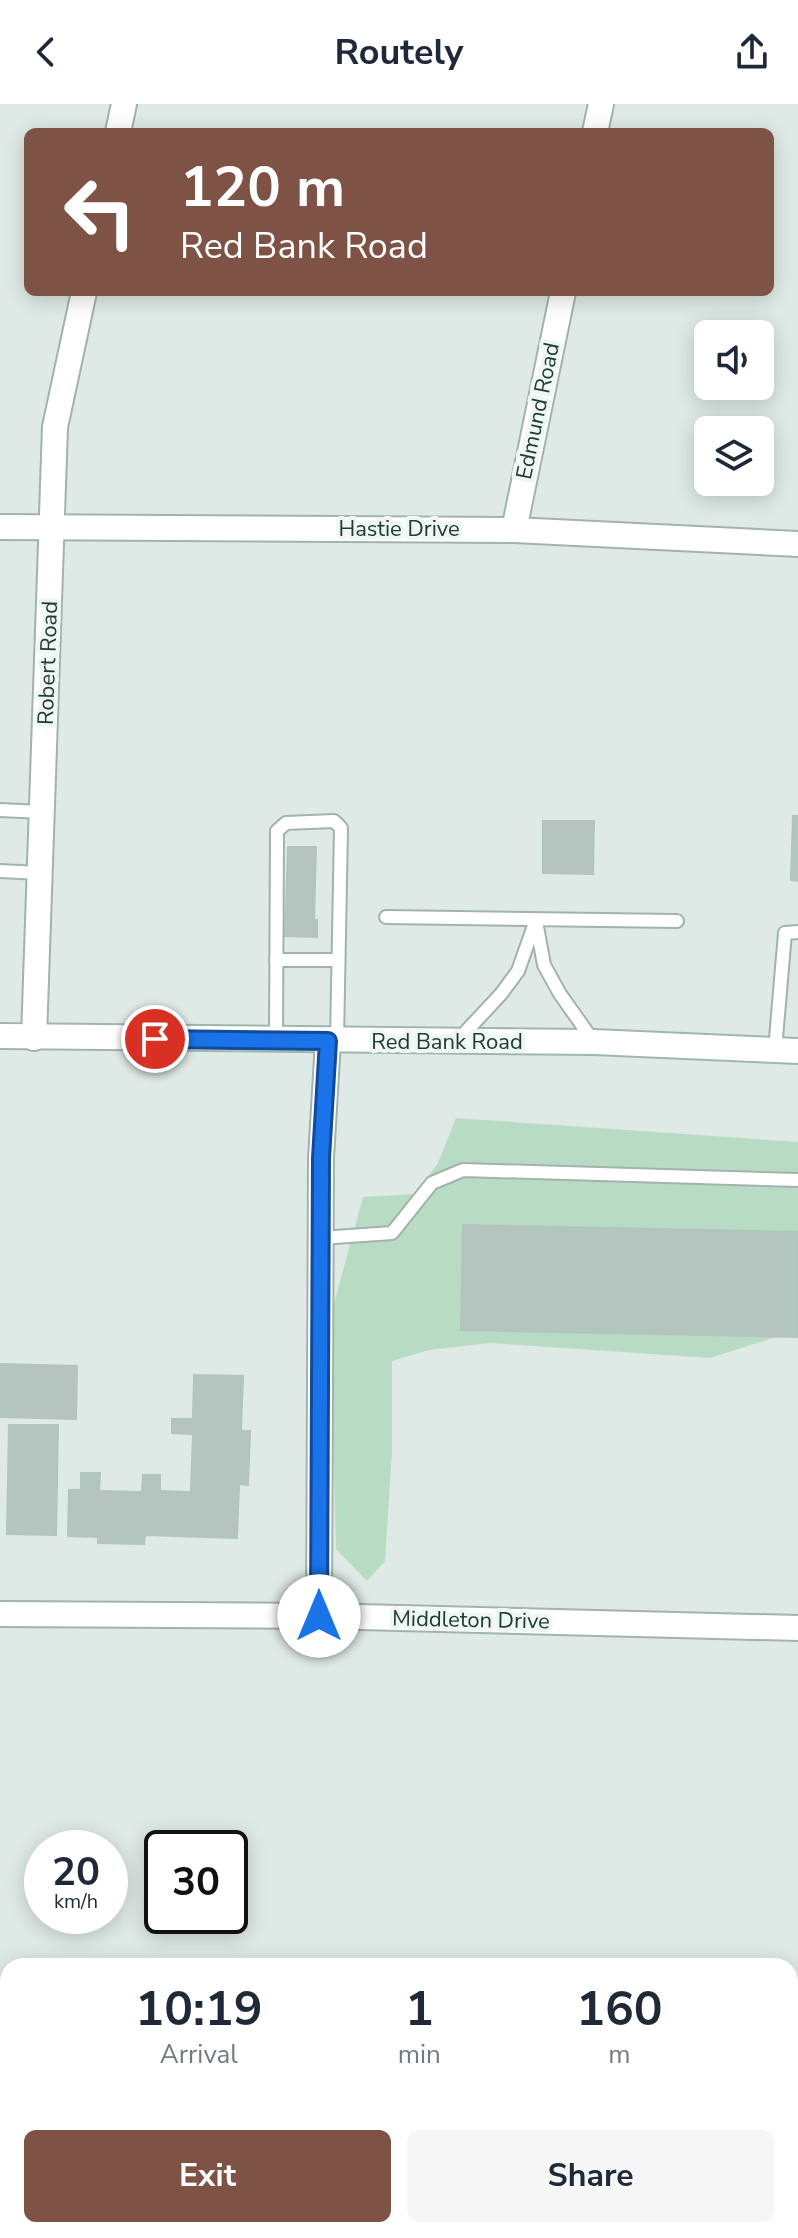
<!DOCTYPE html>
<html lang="en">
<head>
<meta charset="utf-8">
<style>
  body { margin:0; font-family:"Nunito Sans",sans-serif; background:#f6f6f7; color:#1f2937; height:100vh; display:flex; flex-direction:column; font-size:30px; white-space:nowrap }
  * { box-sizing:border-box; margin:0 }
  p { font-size:26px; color:#747a83 }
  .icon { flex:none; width:44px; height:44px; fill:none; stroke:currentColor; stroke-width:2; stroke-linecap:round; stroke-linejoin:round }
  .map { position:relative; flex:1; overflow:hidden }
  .sheet { position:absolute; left:0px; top:1854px; width:798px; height:280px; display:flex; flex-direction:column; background:#fff; border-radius:24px 24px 0 0; box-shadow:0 4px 20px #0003 }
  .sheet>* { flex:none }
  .banner { position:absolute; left:24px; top:24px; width:750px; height:168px; border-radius:12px; box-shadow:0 4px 20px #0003; background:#7e5244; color:#fff; overflow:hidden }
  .controls { position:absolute; left:694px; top:216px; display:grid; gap:16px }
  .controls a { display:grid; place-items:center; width:80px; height:80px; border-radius:12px; background:#fff; box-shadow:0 4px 20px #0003; font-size:40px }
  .speed { position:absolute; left:24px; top:1726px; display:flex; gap:16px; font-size:40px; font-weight:700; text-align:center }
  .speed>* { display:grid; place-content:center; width:104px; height:104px; border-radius:50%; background:#fff; box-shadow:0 4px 20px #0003; line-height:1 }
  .speed small { font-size:20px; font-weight:400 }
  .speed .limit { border:4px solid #111; border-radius:12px; background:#fff; color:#111 }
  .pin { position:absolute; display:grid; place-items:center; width:68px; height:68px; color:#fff; margin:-34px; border:4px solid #fff; border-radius:50%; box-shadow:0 2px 8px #0007 }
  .me { position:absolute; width:88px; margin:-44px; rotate:0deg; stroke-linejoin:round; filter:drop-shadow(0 0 6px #0008) }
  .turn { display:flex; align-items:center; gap:28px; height:168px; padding:0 24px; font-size:36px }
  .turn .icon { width:104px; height:104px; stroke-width:2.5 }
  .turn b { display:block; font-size:56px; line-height:68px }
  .eta { display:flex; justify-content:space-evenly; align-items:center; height:136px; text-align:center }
  .eta b { font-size:48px; font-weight:700; line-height:56px }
  .action { display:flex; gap:16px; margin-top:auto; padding:16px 24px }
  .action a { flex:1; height:92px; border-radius:12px; background:#7e5244; color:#fff; font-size:32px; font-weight:700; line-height:92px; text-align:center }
  .action a+a { background:#f6f6f7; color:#1f2937 }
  header { display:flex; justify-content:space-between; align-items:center; height:104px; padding:0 24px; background:#fff; font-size:36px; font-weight:700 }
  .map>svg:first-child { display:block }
  .green { fill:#b7dcc3 }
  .building { fill:#b4c5bf; stroke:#b1c4bd; stroke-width:2 }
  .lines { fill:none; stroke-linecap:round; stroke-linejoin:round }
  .lane-casing { stroke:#a2b2ad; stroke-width:16 }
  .street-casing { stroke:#a2b2ad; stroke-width:28 }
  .secondary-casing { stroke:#9eb6af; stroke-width:28 }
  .lane { stroke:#fff; stroke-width:12 }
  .street { stroke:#fff; stroke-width:24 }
  .secondary { stroke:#fff; stroke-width:24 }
  .route-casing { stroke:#114b97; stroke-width:20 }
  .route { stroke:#1a73e8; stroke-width:14 }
  .labels { text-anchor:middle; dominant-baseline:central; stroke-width:8; stroke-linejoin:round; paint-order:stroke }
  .street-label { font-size:22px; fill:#203a35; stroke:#eff7f4 }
</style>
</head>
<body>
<header><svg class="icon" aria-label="back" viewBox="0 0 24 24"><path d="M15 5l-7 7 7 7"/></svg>Routely<svg class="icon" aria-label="share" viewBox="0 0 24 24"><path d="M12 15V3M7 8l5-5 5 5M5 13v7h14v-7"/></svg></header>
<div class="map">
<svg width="798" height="2134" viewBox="0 0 798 2134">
  <rect width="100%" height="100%" fill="#dfeae6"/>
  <path class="green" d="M456 1014 798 1038V1226L710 1254 491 1239 429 1246 392 1257V1348L385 1457 367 1477 336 1445 330 1214 363 1093 415 1090 438 1059Z"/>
  <g class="building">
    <path d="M793 712H798V777L791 776Z"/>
    <path d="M543 717H594L593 770 543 769Z"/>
    <path d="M288 743H316L314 816H317V833L285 832Z"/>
    <path d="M463 1121 798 1128V1233L461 1226Z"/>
    <path d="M0 1260 77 1262 76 1315 0 1313Z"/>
    <path d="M194 1271 243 1272 241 1327H250L248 1381 239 1380 237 1434 145 1431 144 1440 98 1439V1433L68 1432 69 1386H81V1369H100L99 1387 142 1388 143 1371H160V1387L191 1388 193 1330 172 1329V1315H193Z"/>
    <path d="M9 1321H58L56 1431 7 1430Z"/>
  </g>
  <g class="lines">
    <g class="lane-casing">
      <g id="lane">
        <path d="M0 706 42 708"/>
        <path d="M0 767 40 769"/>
        <path d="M386 813 677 817"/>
        <path d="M536 817 544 861 560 890 594 938"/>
        <path d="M276 856H338"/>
        <path d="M459 935 501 890 518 867 536 816"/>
        <path d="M276 936 277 727 286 719 334 717 341 724 337 937"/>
        <path d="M775 946 785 829 798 828"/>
        <path d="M321 1134 392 1129 432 1079 463 1066 798 1076"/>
      </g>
    </g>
    <g class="street-casing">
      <g id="street">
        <path d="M118 28 124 0"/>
        <path d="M595 28 601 0"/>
        <path d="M0 423 514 426 798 440"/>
        <path d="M514 426 563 188"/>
        <path d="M34 934 55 323 84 188"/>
        <path d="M0 1510 319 1512 798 1524"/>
        <path d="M319 1512 321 1054 328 937"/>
        <path d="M790 2085H798"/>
      </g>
    </g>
    <g class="secondary-casing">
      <path id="secondary" d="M0 932 594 938 798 947"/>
    </g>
    <use href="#lane" class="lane"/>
    <use href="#street" class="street"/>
    <use href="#secondary" class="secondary"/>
  </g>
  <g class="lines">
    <g class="route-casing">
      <path id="route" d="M155 935 328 937 321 1054 319 1512"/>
    </g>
    <use href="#route" class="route"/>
  </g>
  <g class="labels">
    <g class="street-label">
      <text transform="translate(538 307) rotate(-78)">Edmund Road</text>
      <text x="399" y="425">Hastie Drive</text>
      <text transform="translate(48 559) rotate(-88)">Robert Road</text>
      <text x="447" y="938">Red Bank Road</text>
      <text transform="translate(471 1516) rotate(1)">Middleton Drive</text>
    </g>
  </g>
</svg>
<div class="controls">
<a><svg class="icon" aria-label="sound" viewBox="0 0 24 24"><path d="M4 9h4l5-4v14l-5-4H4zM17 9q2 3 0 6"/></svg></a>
<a><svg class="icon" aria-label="layers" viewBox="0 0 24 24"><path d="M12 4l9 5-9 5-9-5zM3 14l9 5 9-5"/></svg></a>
</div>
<div class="speed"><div>20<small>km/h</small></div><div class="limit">30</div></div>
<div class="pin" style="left:155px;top:935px;background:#d93025"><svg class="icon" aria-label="arrive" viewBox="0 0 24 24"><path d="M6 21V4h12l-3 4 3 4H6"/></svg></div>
<svg class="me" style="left:319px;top:1512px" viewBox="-20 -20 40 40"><circle r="19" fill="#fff"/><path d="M0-13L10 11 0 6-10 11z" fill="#1a73e8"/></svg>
<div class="banner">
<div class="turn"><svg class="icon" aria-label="left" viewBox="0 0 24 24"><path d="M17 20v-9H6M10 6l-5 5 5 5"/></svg><div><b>120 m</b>Red Bank Road</div></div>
</div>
<section class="sheet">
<div class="eta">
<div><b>10:19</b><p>Arrival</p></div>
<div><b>1</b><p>min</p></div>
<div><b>160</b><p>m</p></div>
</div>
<div class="action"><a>Exit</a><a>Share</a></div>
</section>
</div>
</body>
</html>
